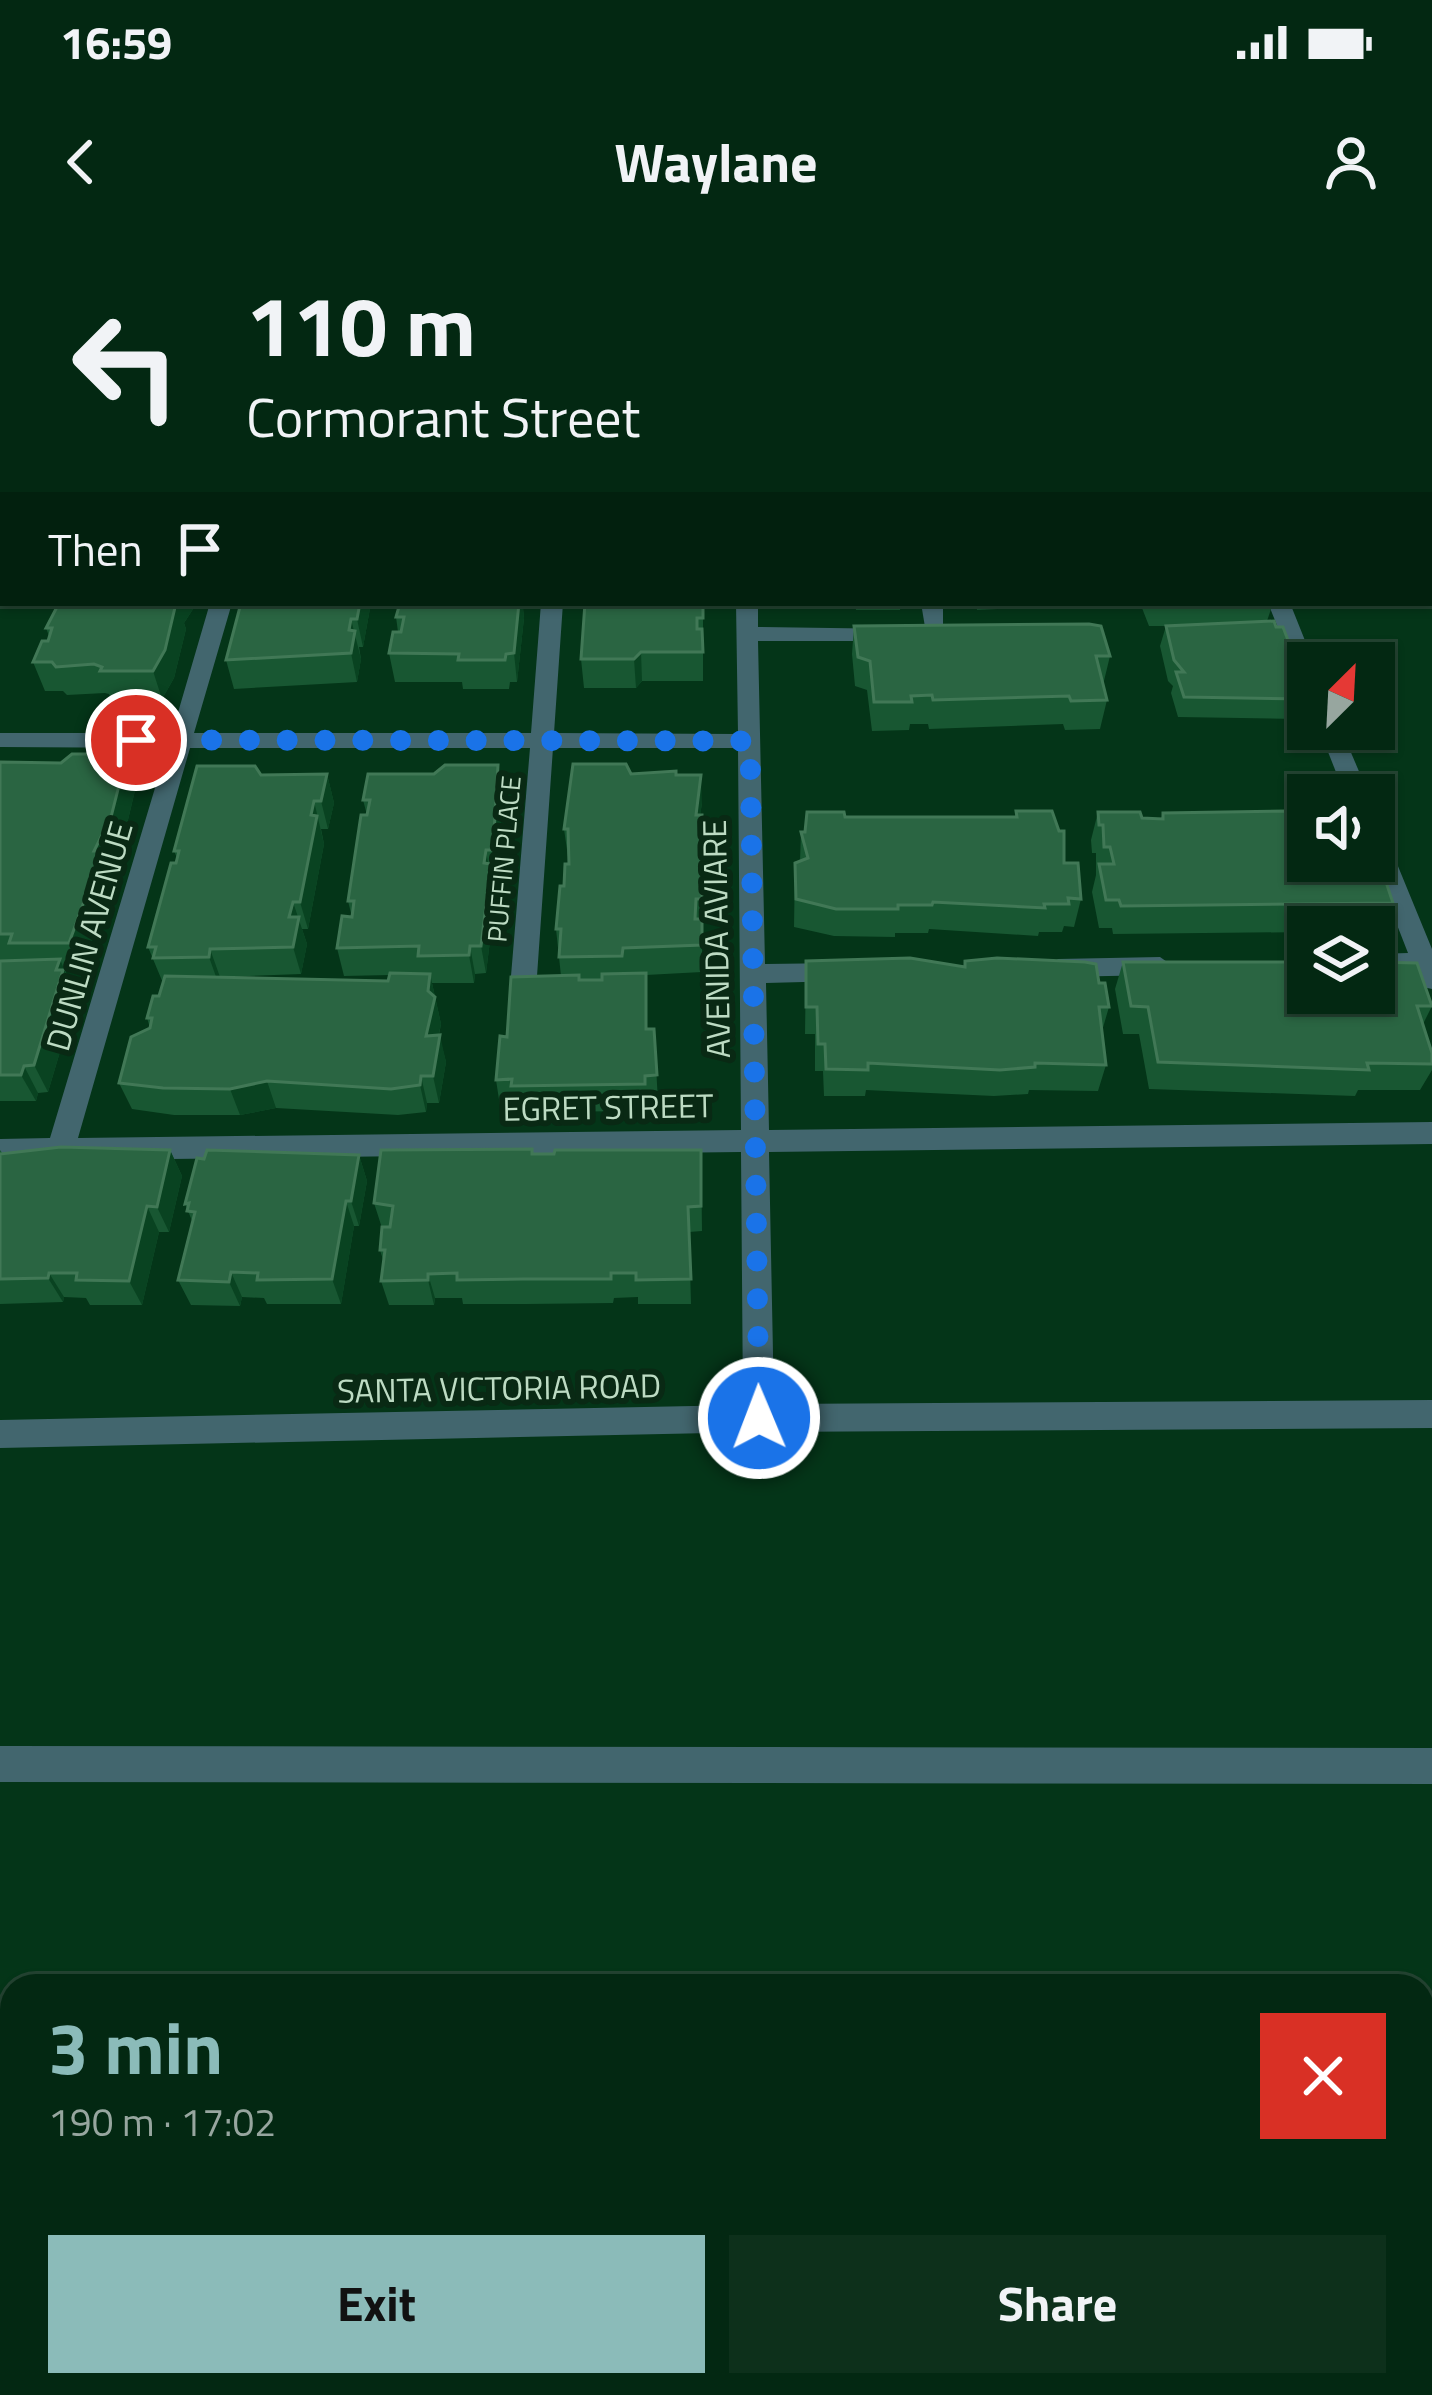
<!DOCTYPE html>
<html lang="en">
<head>
<meta charset="utf-8">
<style>
  body { margin:0; font-family:"Titillium Web",sans-serif; background:#0d301b; color:#f1f3f6; height:100vh; display:flex; flex-direction:column; font-size:45px; white-space:nowrap }
  * { box-sizing:border-box; margin:0 }
  p { font-size:39px; color:#97a69f }
  .icon { flex:none; width:66px; height:66px; fill:none; stroke:currentColor; stroke-width:2; stroke-linecap:round; stroke-linejoin:round }
  .map { position:relative; flex:1; overflow:hidden }
  .side { position:absolute; left:0px; top:1734px; width:1434px; height:423px; display:flex; flex-direction:column; background:#032812; border-radius:36px 36px 0 0; box-shadow:0 3px 9px #0004,0 0 0 3px #244432 }
  .side>* { flex:none }
  .guide { position:absolute; left:0px; top:0px; width:1434px; height:366px; box-shadow:0 3px 9px #0004,0 0 0 3px #244432; background:#032812; color:#f1f3f6; overflow:hidden }
  .needle { width:78px; rotate:24deg }
  .controls { position:absolute; left:1287px; top:402px; display:grid; gap:24px }
  .controls a { display:grid; place-items:center; width:108px; height:108px; border-radius:0px; background:#032812; box-shadow:0 3px 9px #0004,0 0 0 3px #244432; font-size:60px }
  .pin { position:absolute; display:grid; place-items:center; width:102px; height:102px; color:#fff; margin:-51px; border:6px solid #fff; border-radius:50%; box-shadow:0 3px 12px #0007 }
  .me { position:absolute; width:132px; margin:-66px; rotate:359deg; stroke-linejoin:round; filter:drop-shadow(0 0 9px #0008) }
  .turn { display:flex; align-items:center; gap:42px; height:252px; padding:0 48px; font-size:54px }
  .turn .icon { width:156px; height:156px; stroke-width:2.5 }
  .turn b { display:block; font-size:84px; line-height:102px }
  .then { display:flex; align-items:center; height:114px; padding:0 48px; background:#0003; gap:24px; font-size:45px }
  .round { display:grid; place-items:center; flex:none; width:126px; height:126px; border-radius:0px; background:#0d301b }
  .headline { display:flex; align-items:center; justify-content:space-between; height:204px; padding:0 48px }
  h1 { font-size:72px; font-weight:700; line-height:90px; color:#8bbbb9 }
  .cta { display:flex; gap:24px; margin-top:auto; padding:24px 48px }
  .cta a { flex:1; height:138px; border-radius:0px; background:#8bbbb9; color:#111; font-size:48px; font-weight:700; line-height:138px; text-align:center }
  .cta a+a { background:#0d301b; color:#f1f3f6 }
  .status { display:flex; justify-content:space-between; align-items:center; height:84px; padding:0 60px; background:#032812; direction:ltr }
  .status svg { height:33px; fill:currentColor }
  header { display:flex; justify-content:space-between; align-items:center; height:156px; padding:0 48px; background:#032812; font-size:54px; font-weight:700 }
  .map>svg:first-child { display:block }
  .lines { fill:none; stroke-linecap:round; stroke-linejoin:round }
  .minor { fill:#42666e; fill-rule:evenodd }
  .wall { fill:#185732 }
  .shaded-wall { fill:#094321 }
  .building { fill:#2a6542; stroke:#417856; stroke-width:3 }
  .route { stroke:#1a73e8; stroke-width:21; stroke-dasharray:0 37.8 }
  .labels { text-anchor:middle; dominant-baseline:central; stroke-width:12; stroke-linejoin:round; paint-order:stroke }
  .far-street-label { font-size:27px; fill:#bddbc3; stroke:#092914 }
  .street-label { font-size:33px; fill:#bddbc3; stroke:#092914 }
</style>
</head>
<body>
<div class="status"><b>16:59</b><svg viewBox="0 0 49 12"><path d="M0 12V9h3v3zM5 12V6h3v6zM10 12V3h3v9zM15 12V0h3v12zM26 1h20v11H26zM47 4h2v5h-2z"/></svg></div>
<header><svg class="icon" aria-label="back" viewBox="0 0 24 24"><path d="M15 5l-7 7 7 7"/></svg>Waylane<svg class="icon" aria-label="person" viewBox="0 0 24 24"><circle cx="12" cy="8" r="4"/><path d="M4 21q1-7 8-7t8 7"/></svg></header>
<div class="map">
<svg width="1432" height="2155" viewBox="0 0 1432 2155">
  <rect width="100%" height="100%" fill="#043518"/>
  <g class="lines">
    <g class="minor">
      <rect x="1431" y="112" width="1" height="10"/>
      <rect x="0" y="117" width="3" height="10"/>
      <path d="M0 350 3 363H11L0 369Z"/>
      <path d="M210 363H232L194 493H531L541 363H563L554 493 738 494 736 363H758V387L900 389V399L892 401H758L765 724 842 723 855 732 842 741 766 743 769 890 1432 882V904L769 912 774 1164 1432 1160V1188L759 1192 0 1208V1180L743 1165 741 912 0 921V899L50 898 167 508 0 507V493H172ZM190 508H530L511 736 524 745 537 736 553 508H738L741 890 78 898Z"/>
      <path d="M921 363H943V399H927Z"/>
      <path d="M1268 363H1290L1314 423H1308V442L1297 435Z"/>
      <path d="M1319 489H1341L1369 555H1345Z"/>
      <path d="M1374 589 1386 597 1432 709V749L1423 747 1416 731 1374 732V714L1408 713 1372 621Z"/>
      <path d="M1160 717 1173 726 1160 735 1058 737 1045 728 1058 719Z"/>
      <path d="M0 1506 1432 1508V1544L0 1542Z"/>
      <rect x="1422" y="1957" width="10" height="42"/>
      <rect x="0" y="1985" width="12" height="42"/>
    </g>
  </g>
  <g class="wall">
    <path d="M0 0H69L67 3H3V81H0Z"/>
    <path d="M219 0H268L267 3H220Z"/>
    <path d="M276 0H322L321 3H277Z"/>
    <path d="M332 0H377V3H333Z"/>
    <path d="M388 0H432V3H389Z"/>
    <rect x="445" y="0" width="42" height="3"/>
    <path d="M501 0H542V3H502Z"/>
    <rect x="557" y="0" width="39" height="3"/>
    <path d="M614 0H652L651 3H614Z"/>
    <rect x="669" y="0" width="38" height="3"/>
    <rect x="722" y="0" width="40" height="3"/>
    <path d="M59 363H197L184 383 186 389 174 438 162 459H111L109 454 105 453 67 455 63 451H45L33 422 48 401 49 396 46 388Z"/>
    <path d="M241 363H371L363 407H359L361 419 357 442 234 449 226 420Z"/>
    <path d="M703 363V441H642L636 448H584L581 419Z"/>
    <path d="M798 363H906L901 364 900 370H856L855 364Z"/>
    <path d="M976 363H1021L1020 368 977 370Z"/>
    <path d="M1144 363H1273L1267 381 1308 453 1297 479 1178 477 1171 453 1173 446 1168 441 1160 406 1166 386H1149L1142 368Z"/>
    <path d="M523 368 524 378 517 442H510L509 449H463L462 442H395L389 413 398 392 396 377Z"/>
    <path d="M854 386 1110 416 1103 445 1107 460 1100 489 1065 490 1063 484 929 489 928 484H910L909 490 872 491 867 450 855 446 852 414Z"/>
    <path d="M127 514 137 542 122 605 108 634 110 640 105 662 82 730H65L76 758 48 852 38 853 36 861H0V522L61 523Z"/>
    <path d="M327 534 334 563 328 589H321L324 604 308 689H302L307 704 301 734 220 737 388 741 390 735 344 736 337 708 352 677 348 661 367 575 363 560 502 553 497 638H493L496 652 486 733 475 734 474 743H432L441 784 439 795 446 822 439 863H427L426 872 398 875 276 868 240 875H174L132 869 119 843 150 788 147 778 159 756 163 743 148 707 177 618 174 611 261 535Z"/>
    <path d="M631 534 676 535 702 563 700 575H702V732L646 735 647 789H654L658 862H647V871L516 872 515 866H500L496 840 507 797 561 736 556 689 569 624 564 589Z"/>
    <path d="M1016 571 1064 623 1081 659 1074 687 1064 686 1062 692H1039L1038 696 929 689 928 693H895V697L834 696 794 687 795 623 800 621 801 592 845 577H1015Z"/>
    <path d="M1304 571 1362 624 1393 663 1380 691H1374V687H1308V692L1113 694 1112 688H1099L1092 652 1096 635V613H1092L1091 600 1098 572 1142 578 1161 579 1163 573 1302 576Z"/>
    <path d="M806 721 964 726 965 721 1099 743 1109 767 1102 791 1106 825 1098 851 1029 850 1028 854 994 856 866 850 865 856H824L823 831H815V794H805Z"/>
    <path d="M1123 722 1432 766 1423 784 1432 813V830L1420 850H1358L1355 856 1149 849 1139 794H1123L1115 749Z"/>
    <path d="M0 910 3 914 170 910 182 936 169 992H159L142 1065H90L86 1058 64 1057 63 1062 0 1064Z"/>
    <path d="M701 910 702 991 689 992 691 1064H638V1057L614 1058 613 1063 527 1064H463L462 1058H435L434 1065H389L381 1041 384 1023 380 1010 382 988 374 963 533 914Z"/>
    <path d="M359 915 367 941 359 986H354L341 1064H267L264 1058 242 1057 240 1066 191 1065 178 1040 193 983 185 964Z"/>
  </g>
  <g class="shaded-wall">
    <path d="M52 0H69L67 3H53Z"/>
    <path d="M172 363H197L184 383 186 389 174 438 162 459 153 431Z"/>
    <path d="M360 363H371L363 407 357 379Z"/>
    <path d="M516 363H525L523 368 524 378 517 442 514 413Z"/>
    <path d="M351 379 361 419 357 442 351 413 349 390Z"/>
    <path d="M641 412 642 441 636 448 634 419Z"/>
    <path d="M127 514 137 542 122 605 108 634 110 640 105 662 82 730 69 703 94 611Z"/>
    <path d="M498 525 502 553 497 638 493 610Z"/>
    <path d="M327 534 334 563 328 589 321 561Z"/>
    <path d="M701 535 702 563 696 604V575Z"/>
    <path d="M314 561 324 604 308 689 300 662Z"/>
    <path d="M486 610 490 636 491 624 496 652 486 733 481 706Z"/>
    <path d="M293 662 307 704 301 734 293 707 289 677Z"/>
    <path d="M470 706 475 734 474 743 469 715Z"/>
    <path d="M210 709 220 737 219 745 209 717Z"/>
    <path d="M60 719 76 758 48 852 34 825Z"/>
    <path d="M430 734 441 784 432 823 426 796Z"/>
    <path d="M440 795 446 822 439 863 433 836Z"/>
    <path d="M24 826 38 853 36 861 21 835Z"/>
    <path d="M421 836 427 863 426 872 420 845Z"/>
    <path d="M267 841 276 868 240 875 230 849Z"/>
    <path d="M170 910 182 936 169 992 157 967Z"/>
    <path d="M359 915 367 941 359 986 351 961Z"/>
    <path d="M346 961 354 986 341 1064 332 1039Z"/>
    <path d="M147 966 159 992 142 1065 129 1041Z"/>
    <path d="M231 1032 242 1057 240 1066 229 1042Z"/>
    <path d="M49 1033 64 1057 63 1062 48 1038Z"/>
    <path d="M428 1034 435 1058 434 1065 428 1040Z"/>
  </g>
  <g class="building">
    <rect x="0" y="10" width="3" height="43"/>
    <path d="M59 363H176L165 410 153 431H100L102 427 94 424 56 427 52 422H33L42 401H48L52 388H46Z"/>
    <path d="M241 363H360L357 379H351L349 390 355 391 351 413 226 420Z"/>
    <path d="M400 363H519L514 413 506 414 505 420H458L459 414 389 413 393 392H401L404 377H396Z"/>
    <path d="M585 363H703V378H697V389H702L703 412H641L634 419H581Z"/>
    <path d="M1274 381 1276 387H1283L1308 453H1302L1304 459 1184 457 1176 432H1184L1174 420 1166 386Z"/>
    <path d="M1089 384 1101 386 1110 416H1096L1107 460 1071 461 1069 456 933 460 932 455 911 456 912 462H874L870 421 858 417 854 386Z"/>
    <path d="M72 514H127L111 577 94 611H99L94 634 69 703H9L12 694H0V522L61 523Z"/>
    <path d="M573 524H626L631 534 676 531V535H701L696 575H702V659H696L695 679H702V705L623 708 622 716 559 717 561 689H556L560 646H564L565 624H569L568 589H564Z"/>
    <path d="M445 525H498L493 610H486L484 623 491 624 481 706H470L469 715 418 716 419 706 337 708 342 676 352 677 354 661H348L361 575H367L370 560H363L368 534H434Z"/>
    <path d="M197 526H255L261 535 327 534 321 561H314L311 575 317 576 300 662H293L289 677H299L293 707 210 709 209 717 153 718 156 707H148L171 623H176L179 611H174Z"/>
    <path d="M1016 571H1052L1059 591H1064V623H1078L1081 659 1068 658 1069 664H1044L1045 668 933 662 932 665H898V669H836L796 659 795 623 808 618 801 592H805L807 572H844L845 577H1017Z"/>
    <path d="M1285 571 1287 576H1306L1304 571H1308V621H1361L1362 624H1380L1393 663 1121 666 1119 660H1106L1099 624H1114L1110 607H1104L1103 585H1099L1098 572H1140L1142 578 1163 579V573Z"/>
    <path d="M910 718 965 727V721L997 718 1085 722 1096 724 1099 743H1105L1109 767H1099L1106 825 1035 823V827L1000 830 868 823V830L826 829 825 804H818L817 767H806V721Z"/>
    <path d="M60 719 56 730H63L34 825 24 826 21 835H0V721Z"/>
    <path d="M1123 722H1308V753H1374V722L1417 723 1432 766H1417L1432 813V824L1367 823 1369 830 1158 822 1148 767 1131 766Z"/>
    <path d="M390 733 430 734 428 751 435 757 426 796 440 795 433 836H421L420 845 391 849 267 841 230 849 163 848 119 843 131 797 150 788 152 778H147L153 756H159L165 736 388 741Z"/>
    <path d="M646 733V789H654L657 835 645 836V844L511 846 512 839 496 840 500 796 507 797 511 737 579 735V740H602V734Z"/>
    <path d="M61 907 170 910 157 967 147 966 129 1041 76 1040 77 1033H49L48 1038 0 1039V914Z"/>
    <path d="M532 909V914H554L555 910H701V966L688 967 691 1039 636 1040V1033H611V1039H523L457 1040V1033L428 1034V1040L381 1041 385 1010H380L382 987H390L393 966 374 963 381 910Z"/>
    <path d="M207 910 359 915 351 961H346L332 1039 257 1040 258 1033 231 1032 229 1042 178 1040 195 972 187 971 189 963 185 964 197 918 204 919Z"/>
  </g>
  <g class="lines">
    <path class="route" d="M136 500 750 501 759 1178"/>
  </g>
  <g class="labels">
    <g class="far-street-label">
      <text transform="translate(503 619) rotate(-85)">PUFFIN PLACE</text>
    </g>
    <g class="street-label">
      <text transform="translate(89 696) rotate(-74)">DUNLIN AVENUE</text>
      <text transform="translate(716 699) rotate(-91)">AVENIDA AVIARE</text>
      <text transform="translate(608 867) rotate(-1)">EGRET STREET</text>
      <text transform="translate(499 1148) rotate(-1)">SANTA VICTORIA ROAD</text>
    </g>
  </g>
</svg>
<div class="controls">
<a><svg class="needle" viewBox="-14 -14 28 28"><path d="M0-13l5 13h-10z" fill="#e53935"/><path d="M0 13l5-13h-10z" fill="#97a69f"/></svg></a>
<a><svg class="icon" aria-label="sound" viewBox="0 0 24 24"><path d="M4 9h4l5-4v14l-5-4H4zM17 9q2 3 0 6"/></svg></a>
<a><svg class="icon" aria-label="layers" viewBox="0 0 24 24"><path d="M12 4l9 5-9 5-9-5zM3 14l9 5 9-5"/></svg></a>
</div>
<div class="pin" style="left:136px;top:500px;background:#d93025"><svg class="icon" aria-label="arrive" viewBox="0 0 24 24"><path d="M6 21V4h12l-3 4 3 4H6"/></svg></div>
<svg class="me" style="left:759px;top:1178px" viewBox="-20 -20 40 40"><circle r="17" fill="#1a73e8" stroke="#fff" stroke-width="3"/><path d="M0-11L8 9 0 5-8 9z" fill="#fff"/></svg>
<div class="guide">
<div class="turn"><svg class="icon" aria-label="left" viewBox="0 0 24 24"><path d="M17 20v-9H6M10 6l-5 5 5 5"/></svg><div><b>110 m</b>Cormorant Street</div></div>
<div class="then">Then<svg class="icon" aria-label="arrive" viewBox="0 0 24 24"><path d="M6 21V4h12l-3 4 3 4H6"/></svg></div>
</div>
<section class="side">
<div class="headline"><div><h1>3 min</h1><p>190 m · 17:02</p></div><a class="round" style="background:#d93025;color:#fff"><svg class="icon" aria-label="close" viewBox="0 0 24 24"><path d="M6 6l12 12M18 6L6 18"/></svg></a></div>
<div class="cta"><a>Exit</a><a>Share</a></div>
</section>
</div>
</body>
</html>
